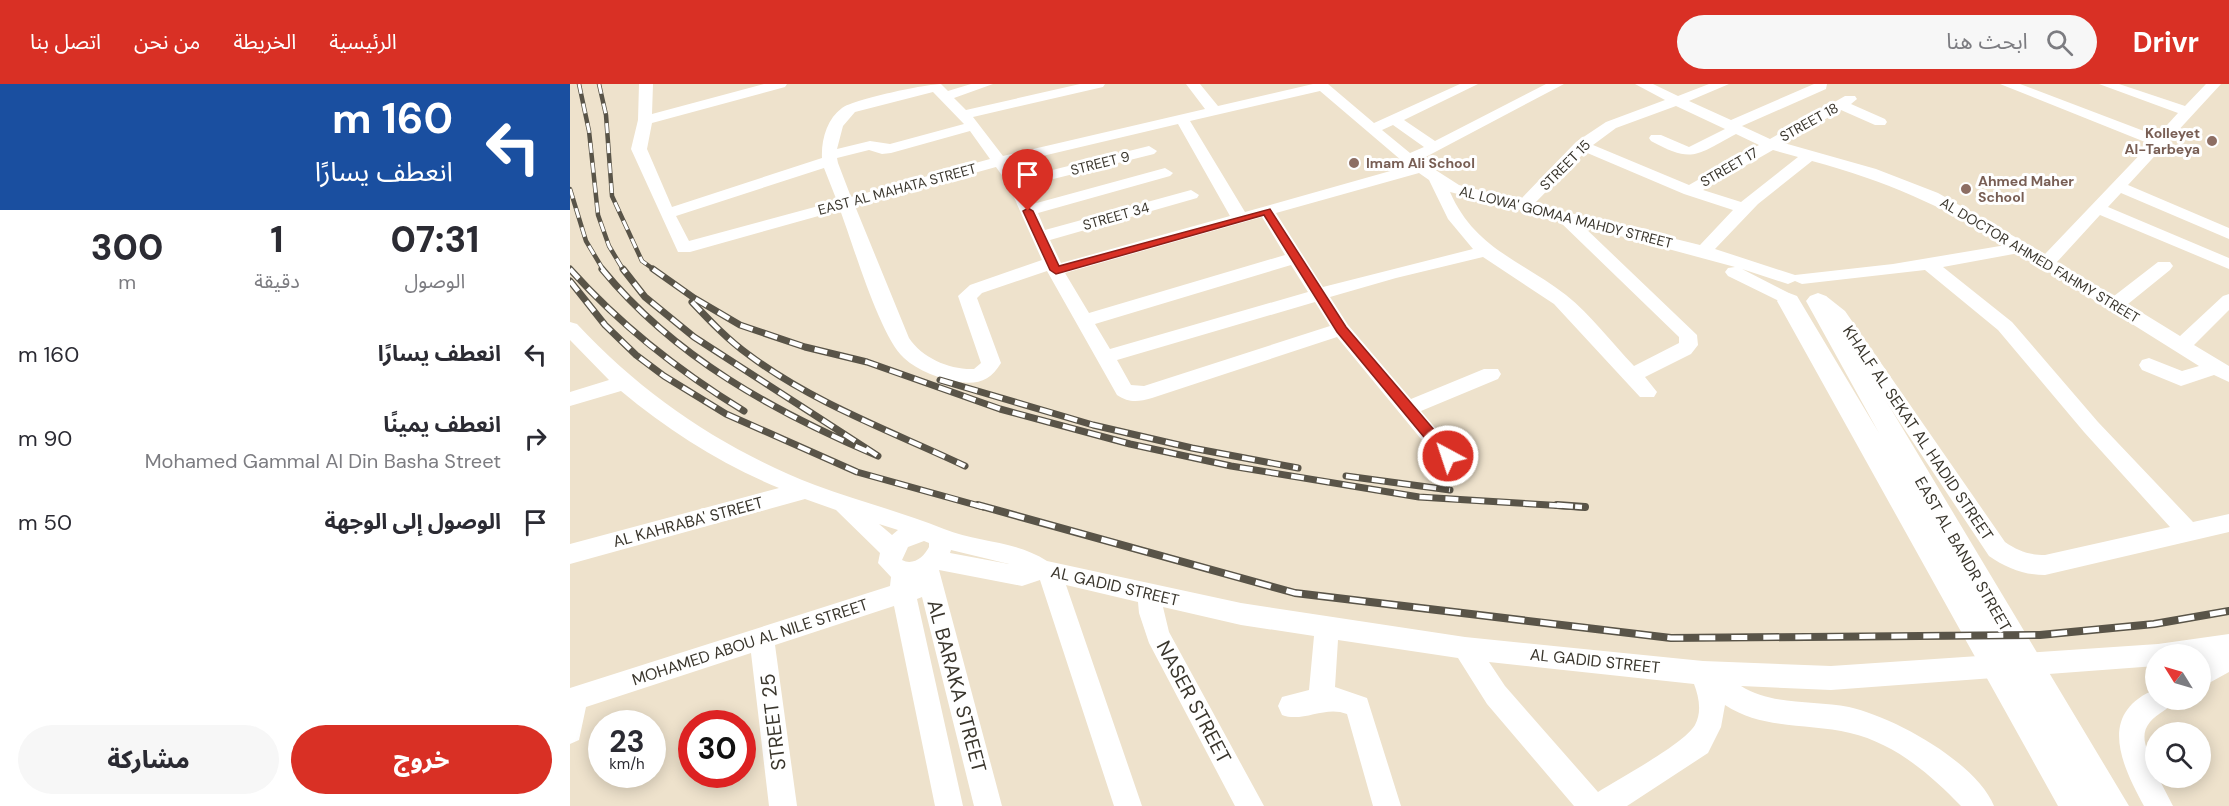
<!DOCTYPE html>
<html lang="ar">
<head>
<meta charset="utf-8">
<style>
  body { margin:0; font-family:"DM Sans","Noto Sans Arabic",sans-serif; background:#f7f7f7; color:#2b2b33; direction:rtl; height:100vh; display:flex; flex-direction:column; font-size:22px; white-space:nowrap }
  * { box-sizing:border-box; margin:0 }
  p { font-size:20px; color:#7c7c81 }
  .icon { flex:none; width:33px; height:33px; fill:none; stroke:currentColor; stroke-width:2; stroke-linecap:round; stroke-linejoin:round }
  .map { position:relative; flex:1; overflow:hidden; direction:ltr }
  .sheet { display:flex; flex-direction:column; background:#fff; width:570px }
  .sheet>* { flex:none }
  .top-card { background:#1a4fa0; color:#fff; overflow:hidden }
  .needle { width:39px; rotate:307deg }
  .buttons { position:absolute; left:1575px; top:560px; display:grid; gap:12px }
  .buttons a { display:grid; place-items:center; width:66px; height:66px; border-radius:50%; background:#fff; box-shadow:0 3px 15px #0003; font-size:30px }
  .speed { position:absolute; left:18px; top:626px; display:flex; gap:12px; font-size:30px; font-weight:700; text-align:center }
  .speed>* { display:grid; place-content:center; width:78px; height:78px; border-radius:50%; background:#fff; box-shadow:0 3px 15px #0003; line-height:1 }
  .speed small { font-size:15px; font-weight:400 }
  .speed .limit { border:9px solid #d22; background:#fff; color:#111 }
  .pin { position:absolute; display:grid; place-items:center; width:51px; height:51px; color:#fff; margin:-62px -26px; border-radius:50% 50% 50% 0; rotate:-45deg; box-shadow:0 0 6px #0007 }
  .pin .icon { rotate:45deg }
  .me { position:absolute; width:66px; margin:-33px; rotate:320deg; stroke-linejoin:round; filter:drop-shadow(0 0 4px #0008) }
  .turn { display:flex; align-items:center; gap:21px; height:126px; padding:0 18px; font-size:27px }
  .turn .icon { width:78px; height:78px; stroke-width:2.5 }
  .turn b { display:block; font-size:42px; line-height:51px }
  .eta { display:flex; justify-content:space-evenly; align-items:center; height:102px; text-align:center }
  .eta b { font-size:36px; font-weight:800; line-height:42px }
  .cta { display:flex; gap:12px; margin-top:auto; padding:12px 18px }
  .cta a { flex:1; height:69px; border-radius:36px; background:#d93025; color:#fff; font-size:24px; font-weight:800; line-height:69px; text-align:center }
  .cta a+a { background:#f7f7f7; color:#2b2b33 }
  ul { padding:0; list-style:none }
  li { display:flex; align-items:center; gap:18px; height:84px; padding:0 18px }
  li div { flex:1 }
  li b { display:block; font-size:22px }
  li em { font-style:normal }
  header { display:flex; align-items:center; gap:36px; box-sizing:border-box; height:84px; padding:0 30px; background:#d93025; color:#fff }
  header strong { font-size:28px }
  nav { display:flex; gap:33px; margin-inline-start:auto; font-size:21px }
  .search { width:420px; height:54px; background:#f7f7f7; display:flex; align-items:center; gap:15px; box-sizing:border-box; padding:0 21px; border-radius:33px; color:#7c7c81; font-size:22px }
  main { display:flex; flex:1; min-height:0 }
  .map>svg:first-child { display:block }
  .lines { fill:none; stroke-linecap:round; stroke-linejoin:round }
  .minor { fill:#fff; fill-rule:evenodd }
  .major { fill:#fff; fill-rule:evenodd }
  .rail-far2-casing { stroke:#595448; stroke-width:4.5 }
  .rail-far1-casing { stroke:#595448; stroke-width:7 }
  .rail-casing { stroke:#595448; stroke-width:8 }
  .rail-far2 { stroke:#fff; stroke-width:3; stroke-dasharray:10; stroke-linecap:butt }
  .rail-far1 { stroke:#fff; stroke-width:4.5; stroke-dasharray:13; stroke-linecap:butt }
  .rail { stroke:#fff; stroke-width:5; stroke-dasharray:16; stroke-linecap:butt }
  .route { fill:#d93025; stroke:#8d1f18; stroke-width:1.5 }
  .education-dot { fill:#8d6e63; stroke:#fff; stroke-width:2 }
  .labels { text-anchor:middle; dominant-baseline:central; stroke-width:6; stroke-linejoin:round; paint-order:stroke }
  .far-street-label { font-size:14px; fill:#3a362d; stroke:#fff }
  .far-education-label { font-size:14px; font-weight:bold; fill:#785e54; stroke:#fff; text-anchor:start }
  .street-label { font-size:16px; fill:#3a362d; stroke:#fff }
  .near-street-label { font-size:20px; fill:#3a362d; stroke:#fff }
</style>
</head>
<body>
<header>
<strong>Drivr</strong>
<div class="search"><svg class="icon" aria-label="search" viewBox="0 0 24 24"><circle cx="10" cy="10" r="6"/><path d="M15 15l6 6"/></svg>ابحث هنا</div>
<nav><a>الرئيسية</a><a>الخريطة</a><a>من نحن</a><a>اتصل بنا</a></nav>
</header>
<main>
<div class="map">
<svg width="1659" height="722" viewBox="0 0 1659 722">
  <rect width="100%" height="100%" fill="#eee2cc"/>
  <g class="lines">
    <g class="minor">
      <path d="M69 0H83L82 30 194 0H217L215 3 82 39 77 65 102 123 252 74C251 56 257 35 272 24 284 15 357 0 371 0L378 7 401 0H423L384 14 396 26 510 0H535L533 3 403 33 433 72 635 25 616 0H630L648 22 743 0H758L804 39 890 0H908L834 36 865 57 976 0H994L850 76 889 101 950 116 1006 58 1036 38 1095 16 1065 0H1083L1108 12 1139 0H1159L1119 17 1161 36 1244 0H1257L1256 5 1172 42 1200 55 1275 12H1285L1287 15 1281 20 1315 35 1317 38 1315 41H1305L1271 26 1214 59 1306 85 1368 109 1475 170 1580 60 1430 0H1450L1587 52 1608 29 1529 0H1549L1615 22 1636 0H1651L1558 101 1659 144V155L1551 109 1538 123 1659 174V185L1530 131 1487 178 1544 212 1588 178H1600L1603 182 1600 186 1558 220 1610 252 1653 212 1659 210V226L1624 261 1659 282V298L1644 291 1611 302 1572 286 1569 281 1572 276 1579 274 1612 287 1629 282 1449 169 1373 183 1442 238 1528 338 1623 438 1659 430V448L1475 491C1454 491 1436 484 1419 472L1261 235 1241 216 1244 212H1256L1275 227 1435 458C1448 467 1459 471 1475 471L1600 443 1514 348 1428 246 1355 186 1232 200 1225 197 1218 200 1172 185 1219 209 1222 213 1213 219 1158 192 1155 188 1158 184 1165 183 1013 142 1127 251 1128 261 1121 270 1075 293 1087 308 1084 313H1070L984 220 913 173 826 194 760 213 778 241 841 315 914 285H928L931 290 928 295 851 327 889 372 886 378 878 380 870 378 767 253 582 314C568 318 559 319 547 311L477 187 412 209 407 214 431 279C421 296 408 301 389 298 370 295 348 287 334 274 310 253 283 160 270 126L120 168H108L61 65 68 36ZM750 7 838 82 675 128 620 37ZM363 8 394 40 320 60 300 57 267 65 273 42 285 28ZM1106 22 1155 45 1119 63 1091 51H1081L1079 54 1081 57C1123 80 1126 71 1166 50L1189 61 1119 101 1023 61 1046 44ZM608 40 660 132 491 179 480 156 627 114 629 111 621 106 475 146 468 129 600 92 603 89 595 84 463 120 455 102 584 70 587 67 579 62 450 94 439 80ZM823 41 854 63 840 69 812 46ZM400 47 420 75 281 113 268 79 267 74 299 66 312 70 321 69ZM1203 66 1228 73 1171 118 1133 106ZM1015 68 1114 110 1163 126 1130 161 964 120ZM1242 77C1316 97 1370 121 1436 161L1323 180 1225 191 1145 165 1188 120ZM426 83 438 100 472 176 400 201 388 212 411 279 404 285C380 286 352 274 339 254L285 122ZM254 84 267 117 119 157 106 132ZM849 89 859 96 878 135 903 165 753 203 706 129ZM880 108 987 135 1109 253V259L1064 282C1042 259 1021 231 996 211 951 176 905 165 880 108ZM692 133 715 171 519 229 495 189ZM721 181 738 208 540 265 525 240ZM745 218 760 242 574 302 561 301 547 276Z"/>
      <path d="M0 238 7 240C74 312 153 365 245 401 288 417 332 428 374 445 408 459 445 456 477 477L671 519 895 553 1133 577 1261 582 1588 560 1659 550V588L1630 604V578L1635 576H1630V570H1586V582L1261 606 1171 602C1203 622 1244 616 1279 623 1324 633 1406 678 1424 722H1391C1360 690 1324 659 1280 649 1238 639 1193 646 1155 621L1151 643 1138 669 1057 722H1004L917 620 888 574 768 556 765 603 797 614 831 722H803L777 630C755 621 733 639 712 631L708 622 712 613 739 606 744 552 671 541 593 523 599 548 694 722H665L579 559 569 529 568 518 496 501 572 722H544L470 496 452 502 369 486 432 722H404L352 513 347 515 393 722H365L324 522 205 561 227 722H199L181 569 16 623 9 656 0 660V604L320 502 321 493 308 479 310 469 266 426 235 415 0 480V460L209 404C151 380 99 347 51 307L0 322V308L39 296 0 256ZM309 440 328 446 322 451ZM354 457 359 459V463C354 473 343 482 332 476L338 463ZM381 466 439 480 380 469ZM919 578 1124 600C1129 613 1132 628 1125 641 1114 660 1050 694 1028 708L935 602Z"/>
      <path d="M1586 605V615H1604C1599 627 1588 628 1580 638 1565 656 1585 675 1586 693H1588L1603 722H1574C1551 680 1527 629 1586 605Z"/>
    </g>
    <path class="major" d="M1219 209 1227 212 1309 349 1236 217 1240 212 1248 209 1256 212 1282 260 1559 722H1488L1207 217 1211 212Z"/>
    <g class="rail-far2-casing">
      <g id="rail-far2">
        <path d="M9 0 19 47 28 131 39 162 54 187"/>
        <path d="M29 0 36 31 42 112 72 177 86 187"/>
        <path d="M0 105 16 157 34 187"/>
      </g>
    </g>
    <g class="rail-far1-casing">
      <g id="rail-far1">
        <path d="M0 185C51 242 109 287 174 327"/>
        <path d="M32 185C105 274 205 328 308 372L124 253 75 213 53 185"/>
        <path d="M83 185 124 214 170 241 235 263 297 278 430 325 560 360 661 382 849 413 1012 423"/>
        <path d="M0 197 35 241 66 271 94 292 156 330 287 388 413 423"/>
        <path d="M122 218C140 237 158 256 179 271 243 319 323 348 395 382"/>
        <path d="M370 296 523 341 622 364 728 384"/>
        <path d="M776 392 880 406"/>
      </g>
    </g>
    <g class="rail-casing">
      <g id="rail">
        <path d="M408 421 725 509 1101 554 1470 551 1584 540 1659 527"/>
        <path d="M987 421 1015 423"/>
      </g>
    </g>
    <use href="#rail-far2" class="rail-far2"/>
    <use href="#rail-far1" class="rail-far1"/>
    <use href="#rail" class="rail"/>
  </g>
  <path class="route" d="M458 124 463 127 489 182 700 125 776 243 883 368V376H873L767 248 694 131 486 190 480 186 453 127Z"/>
  <g class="education-dot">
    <circle cx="1642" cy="57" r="6"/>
    <circle cx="784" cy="79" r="6"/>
    <circle cx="1396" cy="105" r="6"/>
  </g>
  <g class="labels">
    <g class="far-street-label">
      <text transform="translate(1239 38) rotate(-29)">STREET 18</text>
      <text transform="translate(530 79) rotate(-14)">STREET 9</text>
      <text transform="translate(995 81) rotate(-45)">STREET 15</text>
      <text transform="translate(1159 83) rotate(-30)">STREET 17</text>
      <text transform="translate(327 105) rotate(-15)">EAST AL MAHATA STREET</text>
      <text transform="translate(546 132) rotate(-16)">STREET 34</text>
      <text transform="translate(996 133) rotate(14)">AL LOWA' GOMAA MAHDY STREET</text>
      <text transform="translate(1470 176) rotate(31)">AL DOCTOR AHMED FAHMY STREET</text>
    </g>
    <g class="far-education-label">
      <text x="1630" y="49" text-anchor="end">Kolleyet<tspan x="1630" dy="16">Al-Tarbeya</tspan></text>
      <text x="796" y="79">Imam Ali School</text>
      <text x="1408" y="97">Ahmed Maher<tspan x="1408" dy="16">School</tspan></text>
    </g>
    <g class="street-label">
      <text transform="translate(1348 349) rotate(56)">KHALF AL SEKAT AL HADID STREET</text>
      <text transform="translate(118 438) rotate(-15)">AL KAHRABA' STREET</text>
      <text transform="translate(1393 470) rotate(60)">EAST AL BANDR STREET</text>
      <text transform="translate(545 502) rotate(13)">AL GADID STREET</text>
      <text transform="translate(180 558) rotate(-18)">MOHAMED ABOU AL NILE STREET</text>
      <text transform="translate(1025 577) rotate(6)">AL GADID STREET</text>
    </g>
    <g class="near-street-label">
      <text transform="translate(387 602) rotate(75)">AL BARAKA STREET</text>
      <text transform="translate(624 618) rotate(62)">NASER STREET</text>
      <text transform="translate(203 638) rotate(-97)">STREET 25</text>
    </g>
  </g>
</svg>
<div class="buttons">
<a><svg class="needle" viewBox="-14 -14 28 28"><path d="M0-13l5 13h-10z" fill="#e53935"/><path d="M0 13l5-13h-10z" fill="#7c7c81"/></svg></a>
<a><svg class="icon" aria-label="search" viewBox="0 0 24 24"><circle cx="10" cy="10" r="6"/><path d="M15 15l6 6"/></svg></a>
</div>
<div class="speed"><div>23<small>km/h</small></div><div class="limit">30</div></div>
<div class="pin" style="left:458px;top:127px;background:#d93025"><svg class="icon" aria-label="arrive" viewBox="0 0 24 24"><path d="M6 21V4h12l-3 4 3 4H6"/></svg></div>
<svg class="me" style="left:878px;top:372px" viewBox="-20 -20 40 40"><circle r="17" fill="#d93025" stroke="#fff" stroke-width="3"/><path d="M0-11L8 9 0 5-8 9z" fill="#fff"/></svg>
</div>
<section class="sheet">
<div class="top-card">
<div class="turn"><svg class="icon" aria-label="left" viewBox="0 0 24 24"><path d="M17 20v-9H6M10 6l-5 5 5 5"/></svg><div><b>160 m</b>انعطف يسارًا</div></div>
</div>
<div class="eta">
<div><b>07:31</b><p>الوصول</p></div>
<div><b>1</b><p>دقيقة</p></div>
<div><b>300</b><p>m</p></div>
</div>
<ul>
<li><svg class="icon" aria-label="left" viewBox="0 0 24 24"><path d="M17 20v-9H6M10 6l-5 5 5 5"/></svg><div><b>انعطف يسارًا</b></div><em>160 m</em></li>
<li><svg class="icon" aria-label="right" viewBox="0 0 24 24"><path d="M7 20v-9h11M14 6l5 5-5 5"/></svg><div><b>انعطف يمينًا</b><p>Mohamed Gammal Al Din Basha Street</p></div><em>90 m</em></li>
<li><svg class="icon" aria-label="arrive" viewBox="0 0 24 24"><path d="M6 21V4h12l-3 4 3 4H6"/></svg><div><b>الوصول إلى الوجهة</b></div><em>50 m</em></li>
</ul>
<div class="cta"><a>خروج</a><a>مشاركة</a></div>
</section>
</main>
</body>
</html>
